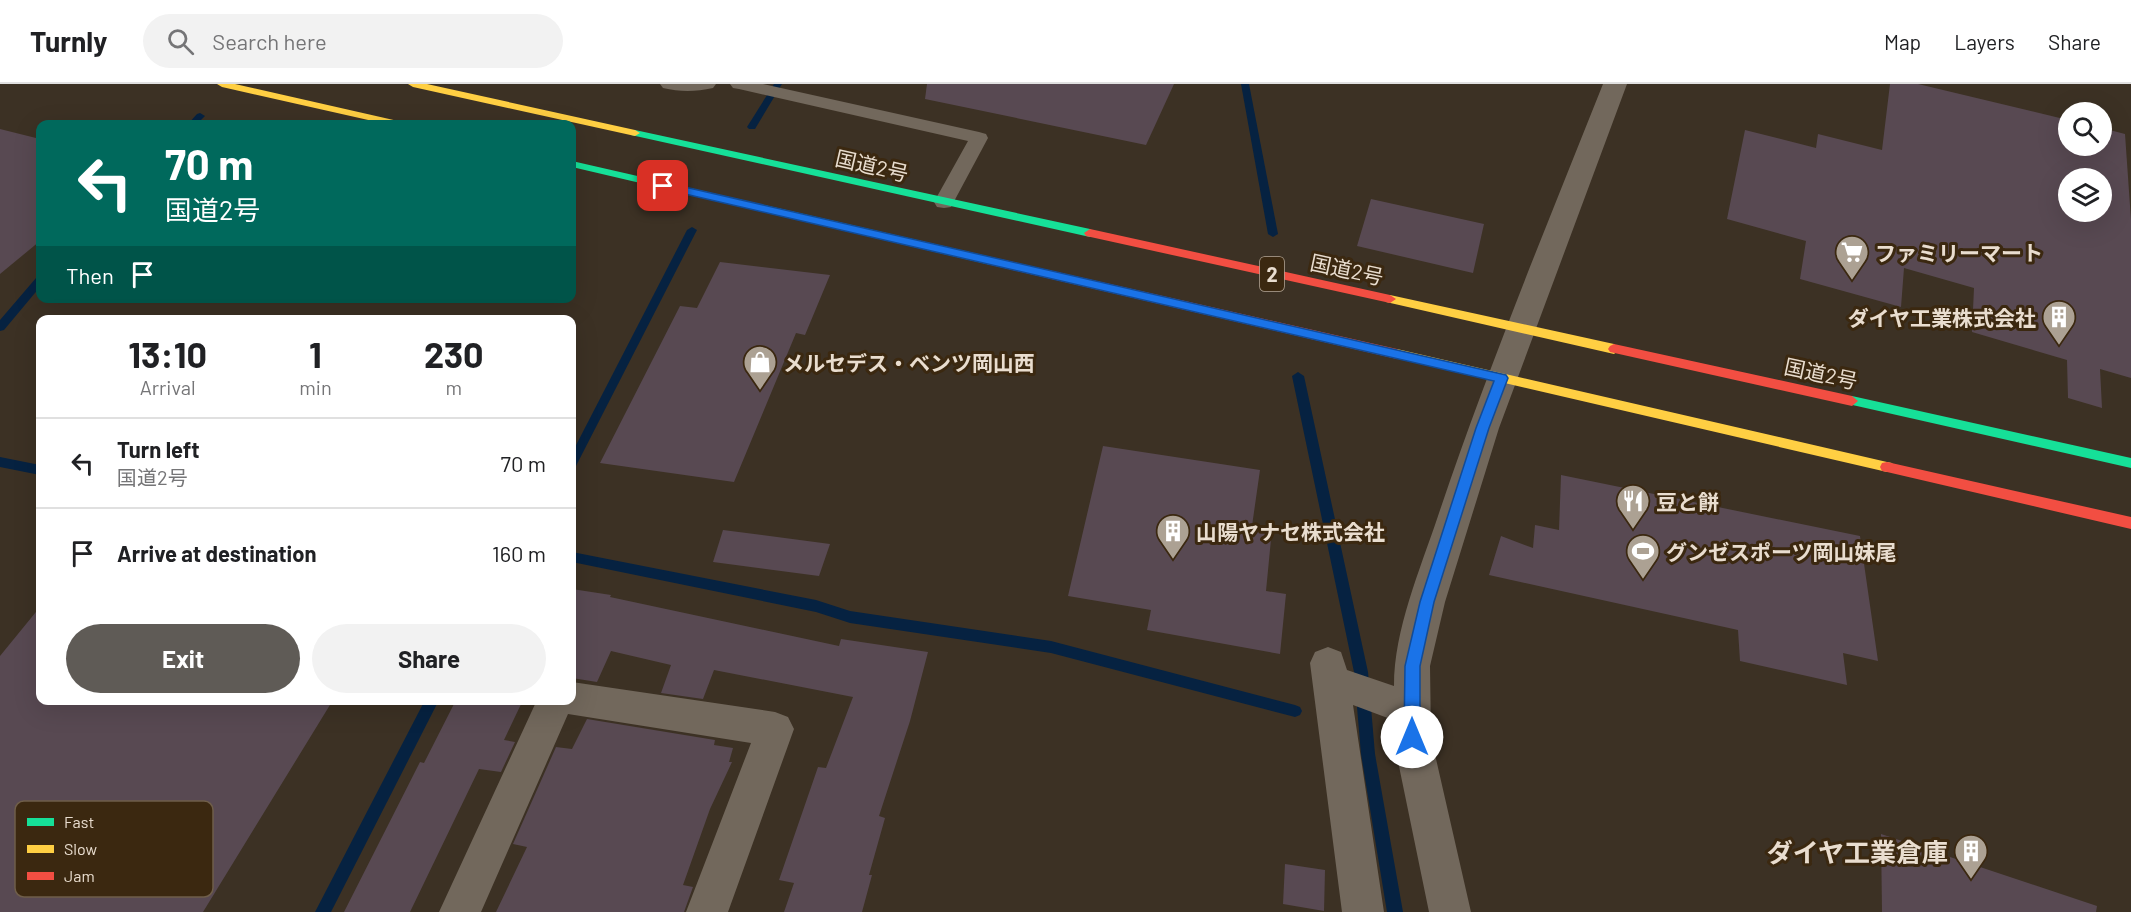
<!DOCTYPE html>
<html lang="en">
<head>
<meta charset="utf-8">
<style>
  body { margin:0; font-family:Barlow,"Noto Sans JP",sans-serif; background:#f2f2f2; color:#202124; height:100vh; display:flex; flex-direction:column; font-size:22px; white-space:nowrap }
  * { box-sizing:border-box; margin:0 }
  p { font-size:20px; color:#757577 }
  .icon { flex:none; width:33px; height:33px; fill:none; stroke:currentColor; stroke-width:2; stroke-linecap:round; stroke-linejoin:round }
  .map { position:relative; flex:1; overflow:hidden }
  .drawer { position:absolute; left:36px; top:231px; width:540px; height:390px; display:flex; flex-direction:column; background:#fff; border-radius:12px; box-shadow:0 6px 24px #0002 }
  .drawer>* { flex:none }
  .top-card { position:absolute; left:36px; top:36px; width:540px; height:183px; border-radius:12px; box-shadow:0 6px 24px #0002; background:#00695c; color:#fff; overflow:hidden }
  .fabs { position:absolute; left:2058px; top:18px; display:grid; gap:12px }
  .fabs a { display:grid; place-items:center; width:54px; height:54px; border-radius:50%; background:#fff; box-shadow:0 6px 24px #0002; font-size:30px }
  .pin { position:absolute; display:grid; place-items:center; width:51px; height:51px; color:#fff; margin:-26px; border-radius:12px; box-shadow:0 3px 9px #0006 }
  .me { position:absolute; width:66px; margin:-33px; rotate:0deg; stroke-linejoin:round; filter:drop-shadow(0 0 4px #0008) }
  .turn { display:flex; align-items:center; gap:21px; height:126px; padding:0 30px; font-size:27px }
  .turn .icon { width:78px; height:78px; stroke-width:2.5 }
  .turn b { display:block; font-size:42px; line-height:51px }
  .then { display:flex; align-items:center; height:57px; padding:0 30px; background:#0003; gap:12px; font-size:22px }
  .eta { display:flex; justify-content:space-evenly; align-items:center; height:102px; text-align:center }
  .eta b { font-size:36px; font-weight:700; line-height:42px }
  .action { display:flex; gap:12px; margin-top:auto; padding:12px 30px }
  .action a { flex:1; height:69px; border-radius:36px; background:#5f5b56; color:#fff; font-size:24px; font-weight:700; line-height:69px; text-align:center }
  .action a+a { background:#f2f2f2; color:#202124 }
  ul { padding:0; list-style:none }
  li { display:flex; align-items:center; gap:18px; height:90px; padding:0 30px; border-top:2px solid #e0e0e0 }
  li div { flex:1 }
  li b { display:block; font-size:22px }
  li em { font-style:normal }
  header { display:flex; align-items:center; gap:36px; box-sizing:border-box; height:84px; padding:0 30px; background:#fff; border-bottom:2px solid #e0e0e0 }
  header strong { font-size:28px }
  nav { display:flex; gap:33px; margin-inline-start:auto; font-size:21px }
  .search { width:420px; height:54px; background:#f2f2f2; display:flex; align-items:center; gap:15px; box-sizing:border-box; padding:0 21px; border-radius:33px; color:#757577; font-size:22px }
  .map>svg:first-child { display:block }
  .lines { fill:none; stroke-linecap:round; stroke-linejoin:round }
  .stream { fill:#062241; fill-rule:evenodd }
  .building { fill:#584952; fill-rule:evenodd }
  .lane { fill:#72685c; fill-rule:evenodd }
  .street { fill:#72685c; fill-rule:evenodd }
  .fast { fill:#16e098; fill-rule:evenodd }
  .slow { fill:#ffcf43; fill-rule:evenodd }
  .jam { fill:#f24e42; fill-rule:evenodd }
  .route { fill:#1a73e8; stroke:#114b97; stroke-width:1.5 }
  .labels { text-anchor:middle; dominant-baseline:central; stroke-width:6; stroke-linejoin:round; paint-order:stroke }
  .shield { fill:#3b2810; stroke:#b5a796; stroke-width:1.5 }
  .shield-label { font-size:20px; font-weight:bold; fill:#e9ddcf }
  .street-label { font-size:21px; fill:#e9ddcf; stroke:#3b2810 }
  .poi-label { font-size:21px; font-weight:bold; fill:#e9ddcf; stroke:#3b2810; text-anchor:start }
  .near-poi-label { font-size:26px; font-weight:bold; fill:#e9ddcf; stroke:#3b2810; text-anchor:end }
  .key { fill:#3b2810; stroke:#6f5e49; stroke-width:1.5 }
  .key-label { font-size:16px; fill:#e9ddcf }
</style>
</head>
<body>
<header>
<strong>Turnly</strong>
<div class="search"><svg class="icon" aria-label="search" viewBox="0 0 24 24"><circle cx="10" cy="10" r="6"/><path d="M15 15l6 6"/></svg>Search here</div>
<nav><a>Map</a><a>Layers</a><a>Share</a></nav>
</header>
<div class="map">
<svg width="2131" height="828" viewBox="0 0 2131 828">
  <rect width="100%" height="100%" fill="#3c3124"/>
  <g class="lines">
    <g class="stream">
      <path d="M774 0H782L755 45H749L747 43Z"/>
      <path d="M1241 0H1249L1278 150 1273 153 1268 150Z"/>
      <path d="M200 29 205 32 197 40H188L197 30Z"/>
      <path d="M692 143 697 146 576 382 572 383V369L687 146Z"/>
      <path d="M36 194H40V203L4 246 0 247V236Z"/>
      <path d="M1298 288 1304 292 1368 588 1375 670 1403 828H1387L1361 670 1354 588 1292 292Z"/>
      <path d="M0 373 40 381V391L0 383Z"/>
      <path d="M572 468 816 516 850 527 1051 557 1295 621 1300 623 1302 627 1300 631 1295 633 1051 569 850 539 816 528 572 478Z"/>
      <path d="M425 616H439L331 828H315Z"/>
    </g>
  </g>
  <g class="building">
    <path d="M927 0H1174L1146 61 925 15Z"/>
    <path d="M1890 0H1918L2068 36V62H2102V44L2125 50 2131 136V294L2100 285 2102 324 2068 314 2067 276 1972 248 1974 204 1904 184 1901 223 1800 195 1806 157 1727 135 1745 46 1816 64 1818 50 1882 66ZM2068 94H2102V128H2068Z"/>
    <path d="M0 45 40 55V157L0 190Z"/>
    <path d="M1371 115 1484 140 1473 189 1357 162Z"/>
    <path d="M720 178 830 191 805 251 796 249 734 398 600 379 680 222 697 224Z"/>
    <path d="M1103 362 1260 386 1252 442 1272 445 1266 507 1286 510 1280 570 1147 546 1151 526 1068 512Z"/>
    <path d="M1561 391 1860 452 1878 577 1843 569 1847 601 1740 577 1738 546 1489 491 1501 452 1533 464 1535 441 1559 446Z"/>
    <path d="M723 446 830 460 819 492 713 478Z"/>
    <path d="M572 505 611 511 610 513 839 562 841 555 928 568 910 637 879 732 885 734 869 791H872L862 828H784L794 799 779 796 818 683 826 684 853 613 714 586 703 615 661 609 671 581 611 567 597 598 572 594Z"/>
    <path d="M40 523V616H333L203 828H0V572Z"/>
    <path d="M456 616H523L504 656 515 658 501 688 479 685 410 828H344L420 678 424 679Z"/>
    <path d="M587 635 715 656 714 661 733 664 729 678H732L710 725 683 801 693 803 684 828H496L527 763 513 760 556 663 572 665Z"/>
    <path d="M1881 750 2097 822 2096 828H1882Z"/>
    <path d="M1285 780 1325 786 1324 827 1283 820Z"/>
  </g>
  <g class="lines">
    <g class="lane">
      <path d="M660 0H716L713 4C695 8 680 8 663 4Z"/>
      <path d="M730 0H763L979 48 986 50 988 54 951 123 944 124 937 123 934 118 968 57 739 5 733 4Z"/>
    </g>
    <g class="street">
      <path d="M1603 0H1627L1499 344 1445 518 1430 582 1431 653 1471 828H1429L1393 653V636L1353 621 1384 828H1342L1310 579 1315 568 1328 563 1341 568 1347 586 1394 602C1394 545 1420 486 1438 432 1487 286 1546 143 1603 0Z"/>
      <path d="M572 598 775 628 788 633 794 645 728 828H686L751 659 568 630 481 828H439L537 616H572Z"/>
    </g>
    <g class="fast">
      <path d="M635 46 1090 145 1096 149 1090 153 631 51V47Z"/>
      <path d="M572 77 991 173 997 177 991 181 572 83Z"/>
      <path d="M1852 312 2131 374V384L1848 320 1846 317 1848 314Z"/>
    </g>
    <g class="slow">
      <path d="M217 0H235L398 37 403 40H386L222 3Z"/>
      <path d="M408 0H427L635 46 640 49 635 52 413 3Z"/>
      <path d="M1390 211 1614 260 1620 265 1614 270 1386 218 1384 215 1386 212Z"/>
      <path d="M1397 265 1887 378 1892 379 1894 383 1892 387 1887 388 1393 273 1391 270Z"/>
    </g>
    <g class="jam">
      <path d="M1090 145 1390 211 1396 215 1390 219 1086 152 1084 149Z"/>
      <path d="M991 173 1397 265 1403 270 1397 275 987 180 985 177Z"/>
      <path d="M1614 260 1852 312 1858 317 1852 322 1610 268 1608 265 1610 262Z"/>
      <path d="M1887 378 2131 433V445L1887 388 1882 387 1880 383 1882 379Z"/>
    </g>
  </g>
  <path class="route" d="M663 98 1506 291 1508 294 1489 344 1434 518 1420 582V653L1418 658 1412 660 1407 658 1404 653 1405 582 1420 518 1476 344 1494 297 659 104 657 102Z"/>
  <defs>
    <g id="supermarket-pin" transform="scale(1.725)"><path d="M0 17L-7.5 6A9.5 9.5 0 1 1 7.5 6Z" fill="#aca193" stroke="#3b2810"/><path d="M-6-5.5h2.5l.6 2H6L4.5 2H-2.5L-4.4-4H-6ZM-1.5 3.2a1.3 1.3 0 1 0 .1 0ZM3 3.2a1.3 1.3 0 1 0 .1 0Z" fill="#fff"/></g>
    <g id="building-pin" transform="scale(1.725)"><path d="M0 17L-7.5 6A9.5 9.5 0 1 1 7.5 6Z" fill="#aca193" stroke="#3b2810"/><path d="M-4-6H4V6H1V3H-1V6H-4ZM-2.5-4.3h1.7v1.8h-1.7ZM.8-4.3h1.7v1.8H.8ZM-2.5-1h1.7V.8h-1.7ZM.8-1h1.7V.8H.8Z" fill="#fff"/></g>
    <g id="shop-pin" transform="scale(1.725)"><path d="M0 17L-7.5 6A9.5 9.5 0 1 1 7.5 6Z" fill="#aca193" stroke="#3b2810"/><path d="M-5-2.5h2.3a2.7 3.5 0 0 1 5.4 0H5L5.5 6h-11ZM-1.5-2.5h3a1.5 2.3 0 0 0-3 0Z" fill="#fff"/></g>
    <g id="restaurant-pin" transform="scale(1.725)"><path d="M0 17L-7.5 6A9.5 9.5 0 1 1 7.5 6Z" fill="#aca193" stroke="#3b2810"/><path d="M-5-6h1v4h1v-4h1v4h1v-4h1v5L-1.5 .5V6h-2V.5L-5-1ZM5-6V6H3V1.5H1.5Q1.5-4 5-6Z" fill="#fff"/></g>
    <g id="stadium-pin" transform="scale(1.725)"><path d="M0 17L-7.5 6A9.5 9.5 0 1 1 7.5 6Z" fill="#aca193" stroke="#3b2810"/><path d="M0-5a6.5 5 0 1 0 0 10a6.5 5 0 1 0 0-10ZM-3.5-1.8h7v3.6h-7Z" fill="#fff"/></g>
  </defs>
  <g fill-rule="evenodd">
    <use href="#supermarket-pin" x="1852" y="168"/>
    <use href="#building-pin" x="2059" y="233"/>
    <use href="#shop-pin" x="760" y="278"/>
    <use href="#restaurant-pin" x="1633" y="417"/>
    <use href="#building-pin" x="1173" y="447"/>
    <use href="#stadium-pin" x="1643" y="467"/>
    <use href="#building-pin" x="1971" y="767"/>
  </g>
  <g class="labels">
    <rect class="shield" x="1260" y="173" width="24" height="34" rx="4.5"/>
    <g class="shield-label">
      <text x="1272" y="190">2</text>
    </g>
    <g class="street-label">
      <text transform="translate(872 81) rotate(13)">国道2号</text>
      <text transform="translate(1347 185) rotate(12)">国道2号</text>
      <text transform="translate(1821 289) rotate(12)">国道2号</text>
    </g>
    <g class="poi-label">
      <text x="1875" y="168">ファミリーマート</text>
      <text x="2036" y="233" text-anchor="end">ダイヤ工業株式会社</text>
      <text x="783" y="278">メルセデス・ベンツ岡山西</text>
      <text x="1656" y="417">豆と餅</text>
      <text x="1196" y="447">山陽ヤナセ株式会社</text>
      <text x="1666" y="467">グンゼスポーツ岡山妹尾</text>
    </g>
    <g class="near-poi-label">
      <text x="1948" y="767">ダイヤ工業倉庫</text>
    </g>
  </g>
  <rect x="15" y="717" width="198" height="96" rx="9" class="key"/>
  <rect x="27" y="734" width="27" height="8" fill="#16e098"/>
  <rect x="27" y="761" width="27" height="8" fill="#ffcf43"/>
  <rect x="27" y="788" width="27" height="8" fill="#f24e42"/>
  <g class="key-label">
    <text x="64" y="744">Fast</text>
    <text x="64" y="771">Slow</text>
    <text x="64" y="798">Jam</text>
  </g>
</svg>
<div class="fabs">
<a><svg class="icon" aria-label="search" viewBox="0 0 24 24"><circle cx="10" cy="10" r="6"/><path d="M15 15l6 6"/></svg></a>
<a><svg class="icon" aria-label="layers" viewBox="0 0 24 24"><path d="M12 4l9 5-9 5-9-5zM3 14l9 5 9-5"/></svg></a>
</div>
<div class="pin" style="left:663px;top:102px;background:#d93025"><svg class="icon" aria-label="arrive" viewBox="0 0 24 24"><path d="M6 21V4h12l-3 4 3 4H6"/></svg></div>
<svg class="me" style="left:1412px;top:653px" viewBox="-20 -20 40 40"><circle r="19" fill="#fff"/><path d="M0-13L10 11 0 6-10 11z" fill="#1a73e8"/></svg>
<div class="top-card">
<div class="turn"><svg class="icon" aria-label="left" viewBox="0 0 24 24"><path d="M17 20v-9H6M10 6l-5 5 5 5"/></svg><div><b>70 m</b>国道2号</div></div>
<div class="then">Then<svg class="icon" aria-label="arrive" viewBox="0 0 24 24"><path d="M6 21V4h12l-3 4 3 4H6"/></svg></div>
</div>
<section class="drawer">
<div class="eta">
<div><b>13:10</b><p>Arrival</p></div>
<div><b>1</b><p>min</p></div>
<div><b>230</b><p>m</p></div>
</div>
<ul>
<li><svg class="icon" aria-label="left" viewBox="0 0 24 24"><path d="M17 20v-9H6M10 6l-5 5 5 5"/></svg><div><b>Turn left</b><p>国道2号</p></div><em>70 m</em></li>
<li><svg class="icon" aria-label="arrive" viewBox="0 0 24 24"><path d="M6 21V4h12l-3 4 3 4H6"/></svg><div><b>Arrive at destination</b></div><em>160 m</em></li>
</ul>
<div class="action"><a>Exit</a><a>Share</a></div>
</section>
</div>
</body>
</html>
